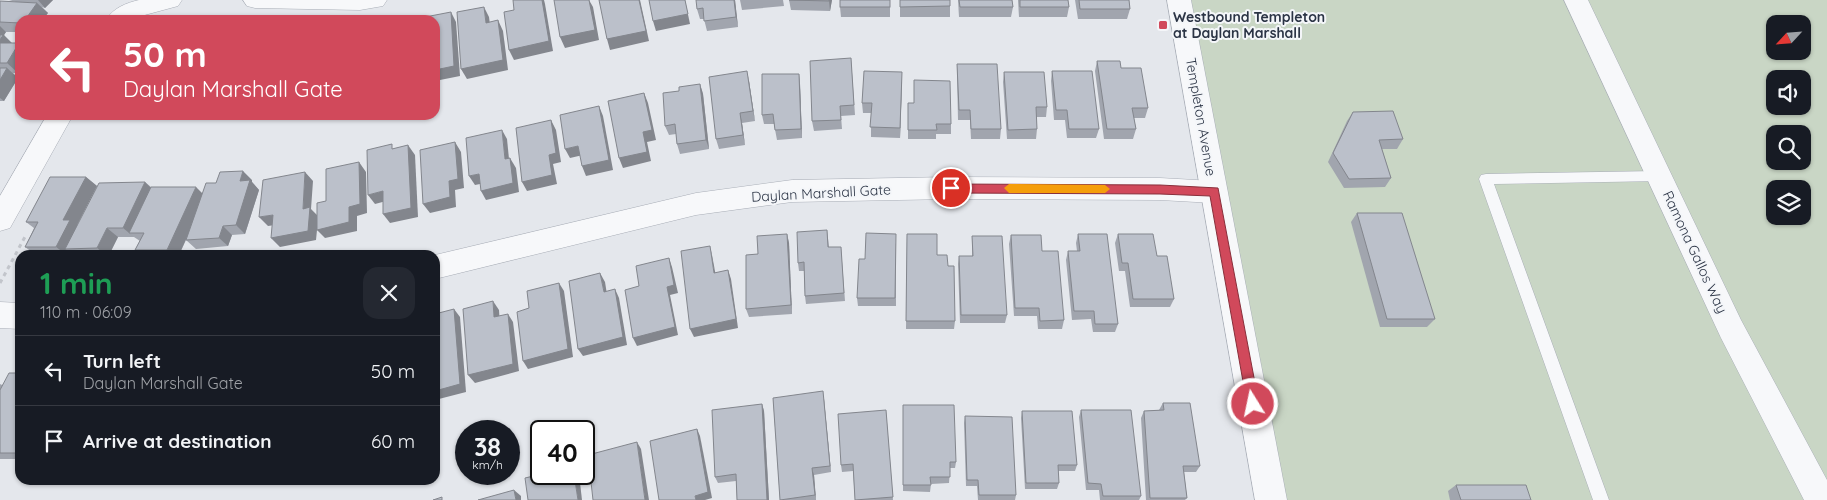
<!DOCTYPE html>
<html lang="en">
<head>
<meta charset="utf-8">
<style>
  body { margin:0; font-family:Quicksand,sans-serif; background:#242831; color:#f1f3f6; height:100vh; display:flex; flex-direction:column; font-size:19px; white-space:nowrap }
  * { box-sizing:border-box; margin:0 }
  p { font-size:16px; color:#9ea1a6 }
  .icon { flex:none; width:28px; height:28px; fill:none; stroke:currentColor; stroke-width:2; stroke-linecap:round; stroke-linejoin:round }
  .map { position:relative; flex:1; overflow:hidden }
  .drawer { position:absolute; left:15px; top:250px; width:425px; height:235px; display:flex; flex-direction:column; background:#171b24; border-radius:15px; box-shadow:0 1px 4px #0004 }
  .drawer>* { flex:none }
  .banner { position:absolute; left:15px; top:15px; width:425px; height:105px; border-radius:15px; box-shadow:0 1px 4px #0004; background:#d1495b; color:#fff; overflow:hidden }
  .needle { width:32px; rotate:244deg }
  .tools { position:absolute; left:1766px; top:15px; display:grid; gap:10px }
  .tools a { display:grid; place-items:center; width:45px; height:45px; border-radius:10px; background:#171b24; box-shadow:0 1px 4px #0004; font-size:25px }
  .speed { position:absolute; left:455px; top:420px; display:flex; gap:10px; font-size:25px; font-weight:700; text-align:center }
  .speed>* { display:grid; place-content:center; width:65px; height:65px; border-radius:50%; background:#171b24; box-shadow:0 1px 4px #0004; line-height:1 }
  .speed small { font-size:12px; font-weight:400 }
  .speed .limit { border:2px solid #111; border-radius:8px; background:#fff; color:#111 }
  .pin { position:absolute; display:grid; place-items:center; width:42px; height:42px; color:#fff; margin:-21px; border:2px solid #fff; border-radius:50%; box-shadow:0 1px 5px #0007 }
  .me { position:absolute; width:55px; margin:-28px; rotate:350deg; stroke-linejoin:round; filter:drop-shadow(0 0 4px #0008) }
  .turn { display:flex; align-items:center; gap:18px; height:105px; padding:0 25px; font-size:22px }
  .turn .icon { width:65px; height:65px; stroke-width:2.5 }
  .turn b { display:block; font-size:35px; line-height:42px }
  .round { display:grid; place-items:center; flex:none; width:52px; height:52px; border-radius:15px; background:#242831 }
  .head { display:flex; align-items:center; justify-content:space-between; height:85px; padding:0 25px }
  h1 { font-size:30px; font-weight:700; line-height:38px; color:#1e9e55 }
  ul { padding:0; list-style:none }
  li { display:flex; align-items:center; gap:15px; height:70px; padding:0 25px; border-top:1px solid #363941 }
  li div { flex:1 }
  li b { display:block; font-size:19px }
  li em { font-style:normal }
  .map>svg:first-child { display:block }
  .green { fill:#c9d6c5; fill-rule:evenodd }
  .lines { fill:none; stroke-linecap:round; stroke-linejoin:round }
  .service-casing { stroke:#a9aeb7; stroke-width:1 }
  .minor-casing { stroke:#a9aeb7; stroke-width:1 }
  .tertiary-casing { stroke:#a9aeb7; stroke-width:1 }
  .path { stroke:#c2c5cb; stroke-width:3; stroke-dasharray:4 4; stroke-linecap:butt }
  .service { fill:#f7f8fa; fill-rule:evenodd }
  .minor { fill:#f7f8fa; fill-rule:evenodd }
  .tertiary { fill:#f7f8fa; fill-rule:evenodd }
  .wall { fill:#a1a5ae }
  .shaded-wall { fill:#83868d }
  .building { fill:#bbc0ca; stroke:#83868d }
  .route { fill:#d1495b; stroke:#882f3b }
  .slow { fill:#f59e0b }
  .poi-dot { fill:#d1495b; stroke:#f4f6f9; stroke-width:2 }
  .labels { text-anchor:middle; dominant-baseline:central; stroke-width:4; stroke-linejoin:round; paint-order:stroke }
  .poi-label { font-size:14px; font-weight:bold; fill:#2b3445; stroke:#f4f6f9; text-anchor:start }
  .street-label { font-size:14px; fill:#2b3445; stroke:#f4f6f9 }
</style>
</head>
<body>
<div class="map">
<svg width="1827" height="500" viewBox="0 0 1827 500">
  <rect width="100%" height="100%" fill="#e4e7ec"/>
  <path class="green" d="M1179 0H1827V500H1270ZM1775 24H1802V51H1775ZM1775 79H1802V106H1775ZM1775 134H1802V161H1775ZM1775 189H1802V216H1775Z"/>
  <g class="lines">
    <g class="service-casing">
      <path id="service" d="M1659 171 1664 172 1666 176 1664 180 1659 181 1494 184 1609 500H1593L1479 179 1481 175 1486 174Z"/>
    </g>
    <g class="minor-casing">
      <g id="minor">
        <path d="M139 0H182L178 6 141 16 135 20H106C113 8 126 3 139 0Z"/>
        <path d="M243 0H387L383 6 360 10 255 8 247 6Z"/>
        <path d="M1564 0H1588L1741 320 1827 480V500H1804L1721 338Z"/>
        <path d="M47 115H73L10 228 0 231V196Z"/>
        <path d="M951 177 1160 178 1214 181 1223 184 1227 192 1223 200 1214 203 1160 200 951 199 792 202 696 215 435 279V255L696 193 792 180Z"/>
        <path d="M0 302 20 303V329L0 328Z"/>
      </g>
    </g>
    <g class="tertiary-casing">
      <path id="tertiary" d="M1167 0H1191L1287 500H1255Z"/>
    </g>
    <path class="path" d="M0 283 26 235"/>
    <use href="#service" class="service"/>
    <use href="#minor" class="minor"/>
    <use href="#tertiary" class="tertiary"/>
  </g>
  <g class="wall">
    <path d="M9 0H53L45 8 42 7 48 13 20 20V32H6L4 35 18 73H13L18 78 4 101H0V1L16 2Z"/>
    <path d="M735 0 738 27 707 31 704 19H700L697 9Z"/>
    <path d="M740 0H783L784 6 742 10Z"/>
    <path d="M789 0H832L830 11 791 10Z"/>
    <path d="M890 0V17H841L840 7Z"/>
    <path d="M900 0 950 6V17H900Z"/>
    <path d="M958 0H1012L1013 7 1011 17H959Z"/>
    <path d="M1018 0H1068L1069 7 1067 17H1019Z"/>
    <path d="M1075 0H1129L1130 9 1127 19H1078Z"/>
    <path d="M851 58 855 115 841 116 842 129 814 131 812 121Z"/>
    <path d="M1097 61 1121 68 1148 108 1145 118H1134L1136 129 1133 139H1104L1095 71Z"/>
    <path d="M957 64 1001 129 1000 139H971L970 120H958L957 74Z"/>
    <path d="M1052 71 1099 129 1096 138H1067L1065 120H1054L1051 81Z"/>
    <path d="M1004 72 1047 107 1046 117H1036L1037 129 1036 139H1007L1003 82Z"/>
    <path d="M799 74 800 84 802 138 777 140 774 124H764L762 115Z"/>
    <path d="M749 81 755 121 742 123 745 145 719 149 716 139Z"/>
    <path d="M902 82 900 138 871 137V113H863L862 103Z"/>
    <path d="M700 84 703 94 709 149 680 154 677 144 676 134 669 135 665 126 679 91Z"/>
    <path d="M908 103 951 124V134H936V139H908Z"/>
    <path d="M1353 112 1403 139 1397 149H1382L1391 178 1385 187 1344 188 1328 162 1347 121Z"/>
    <path d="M86 177 97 186 77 225 145 182 151 187 202 193 252 180V182L259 190 245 234 232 235 228 246 196 249 186 240 179 255H141L135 250 140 241 134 237H118L109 255H73L69 252 68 255H36L25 247 34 228 26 222Z"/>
    <path d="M1357 213 1435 319 1427 327H1380L1351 222Z"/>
    <path d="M827 230 829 247H841L845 301 806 304 805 296 804 271H799L798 263Z"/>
    <path d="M787 234 789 243 792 314 749 317 746 309 758 254Z"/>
    <path d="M907 234 937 255 948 266 955 321 954 329H906Z"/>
    <path d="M1078 234 1118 324 1115 332H1093L1091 319 1072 320 1066 260 1068 251H1077L1076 243Z"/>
    <path d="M1118 234 1157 256 1174 299 1170 307H1130L1125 271H1119L1115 243Z"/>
    <path d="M1011 235 1042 251 1064 320 1062 329H1038L1037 316H1014L1009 244Z"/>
    <path d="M972 236 1007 315 1005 323H960L958 264 959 256H972Z"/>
    <path d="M896 243V306H858L857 298Z"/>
    <path d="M20 373V459H0V384L2 385Z"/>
    <path d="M773 398 824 399 831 472 814 475 816 500H780Z"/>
    <path d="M1163 403 1200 466 1196 472H1184L1187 498 1185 500H1146L1141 418 1144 411 1159 410Z"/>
    <path d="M762 404 764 411 769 500H737L736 481 718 483 715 477Z"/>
    <path d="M903 405 956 462 955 468H950L949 483 931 484 930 492 903 491Z"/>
    <path d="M886 410 893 500H855L853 471 842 472 841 465Z"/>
    <path d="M1081 410 1141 496 1139 500H1100L1099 490H1086L1079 417Z"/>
    <path d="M1022 411 1077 465 1075 471H1058L1059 483 1057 489H1025L1021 418Z"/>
    <path d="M965 416 1016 495 1015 500H978L977 486H966L964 423Z"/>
    <path d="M85 480H120L119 484H93Z"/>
    <path d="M1456 485 1531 500H1450L1448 491Z"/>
  </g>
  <g class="shaded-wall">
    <path d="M38 0H53L45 8Z"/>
    <path d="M542 0H544L545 4 553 51 514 60 509 50Z"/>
    <path d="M589 0 593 7 599 40 565 48 560 37Z"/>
    <path d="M639 0H640L649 41 610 50 607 39Z"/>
    <path d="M685 0 690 24 656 31 653 21Z"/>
    <path d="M734 0H735L738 27 736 17Z"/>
    <path d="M829 0H832L830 11Z"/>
    <path d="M37 3 48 13 43 20H25Z"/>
    <path d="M484 7 489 17 491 33 486 23Z"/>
    <path d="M451 12 456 22 460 76 435 81V70Z"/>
    <path d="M498 20 503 31 508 70 467 79 461 69Z"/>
    <path d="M0 26 6 32 4 35 14 45H0Z"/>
    <path d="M19 43H20V70L18 73 7 63Z"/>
    <path d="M7 68 18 78 4 101 0 98V80Z"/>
    <path d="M747 71 749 81 755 121 753 111Z"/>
    <path d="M902 72V82L900 138V128Z"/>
    <path d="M799 74 800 84 802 138 801 129Z"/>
    <path d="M700 84 703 94 709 149 706 140Z"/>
    <path d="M644 93 648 103 656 140 647 142 651 161 623 168 619 158 643 132Z"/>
    <path d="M599 106 603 116 613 170 586 176 582 166Z"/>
    <path d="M740 113 742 123 745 145 743 135Z"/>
    <path d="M551 120 556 130 561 162 553 164 557 184 527 191 522 182 549 155Z"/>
    <path d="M502 130 507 139 510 169 505 159Z"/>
    <path d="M455 142 461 152 464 188 455 190 456 207 430 213 423 204 449 181Z"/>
    <path d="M408 145 415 155 418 217 390 223 383 214Z"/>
    <path d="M578 146 583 155 570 158 565 149Z"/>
    <path d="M510 158 516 168 519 192 486 200 481 191Z"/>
    <path d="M359 162 366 172 367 213 357 216V231L325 238 317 230 316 240 280 247 271 238 303 209 305 172 313 181 311 209 318 216 349 207Z"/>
    <path d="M243 171 252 180V182L259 190 245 234 236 225 240 181Z"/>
    <path d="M479 174 485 183 475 185 469 176Z"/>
    <path d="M86 177 97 186 77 225 81 229 65 249 69 252 68 255H67L56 247 63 220Z"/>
    <path d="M145 182 155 192 129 233 134 237 123 228Z"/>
    <path d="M196 187 205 196 179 255H173L167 250Z"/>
    <path d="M383 191 390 200 375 204 368 195Z"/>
    <path d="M273 215 282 224 268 226 259 217Z"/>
    <path d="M223 226 232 235 228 246 219 238Z"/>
    <path d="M107 228 118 237 109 255H106L97 248Z"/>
    <path d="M787 234 789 243 792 314 791 305Z"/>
    <path d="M710 246 712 255 717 282 714 273Z"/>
    <path d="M669 258 672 267 678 293 670 295 678 335 637 346 633 338 667 287Z"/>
    <path d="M728 270 731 279 738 328 694 337 690 329Z"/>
    <path d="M600 273 605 282 608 301 604 292Z"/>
    <path d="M559 283 564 291 573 357 528 369 523 361Z"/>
    <path d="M615 289 619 298 627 345 583 356 578 349Z"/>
    <path d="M493 301 499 310 500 325 494 317Z"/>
    <path d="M454 309 460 317 466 392 435 400V391Z"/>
    <path d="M508 314 513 322 519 371 475 383 468 375Z"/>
    <path d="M823 391 824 399 831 472 830 466Z"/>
    <path d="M762 404 764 411 769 500H767Z"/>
    <path d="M697 429 700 436 712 498 705 500H696L695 496Z"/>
    <path d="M637 442 641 449 649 500H645Z"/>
    <path d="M812 468 814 475 816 500 815 495Z"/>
    <path d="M574 474H579L582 500H578Z"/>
    <path d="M111 480H120L119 484Z"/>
    <path d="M514 490 521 496V500H516Z"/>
  </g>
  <g class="building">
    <path d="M513 0H542L549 41 509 50 504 12 514 10Z"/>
    <path d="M554 0H589L595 30 560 37Z"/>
    <path d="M599 0H639L646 31 607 39Z"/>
    <path d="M649 0H685L688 14 653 21Z"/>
    <path d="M696 0H734L736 17 704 21 703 8 697 9Z"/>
    <path d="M789 0H829V1Z"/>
    <rect x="840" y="0" width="50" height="7"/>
    <path d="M900 0H950V6L900 7Z"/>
    <path d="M959 0H1012L1013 7H960Z"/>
    <path d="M1020 0H1068L1069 7H1020Z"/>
    <path d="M1079 0H1129L1130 9H1080Z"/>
    <path d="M0 1 37 3 25 20H20V23L0 22Z"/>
    <path d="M484 7 486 23 498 20 503 60 461 69 457 12Z"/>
    <path d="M451 12 454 66 435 70V20H425V17Z"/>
    <path d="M0 35H3L0 40Z"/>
    <path d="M0 43H19L7 63H0Z"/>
    <path d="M851 58 854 105 840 106 841 120 812 121 810 61Z"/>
    <path d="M1097 61H1120L1121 68H1141L1148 108H1132L1136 129H1107Z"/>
    <path d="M957 64H997L1001 129H971L970 110H959Z"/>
    <path d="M0 68H7L0 80Z"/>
    <path d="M747 71 753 111 740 113 743 135 716 139 709 77Z"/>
    <path d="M864 71 902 72 900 128 870 127 872 103H862Z"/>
    <path d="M1052 71H1092L1099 129H1069L1067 110H1056Z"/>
    <path d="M1004 72H1044L1047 107H1036L1037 129 1008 130Z"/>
    <path d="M762 74H799L801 129 775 130 773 114 762 115Z"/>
    <path d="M914 80 950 81 951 124H936L937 130H908V103H914Z"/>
    <path d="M700 84 706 140 677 144 675 124 665 126 663 93 679 91V87Z"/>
    <path d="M644 93 652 130 643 132 647 152 619 158 608 101Z"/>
    <path d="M599 106 609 160 582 166 578 146 565 149 560 115Z"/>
    <path d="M1393 111 1403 139 1379 140 1391 178 1349 179 1333 153 1353 112Z"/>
    <path d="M551 120 556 153 549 155 552 175 522 182 516 128Z"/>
    <path d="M502 130 505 159 510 158 513 183 481 191 479 174 469 176 466 138Z"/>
    <path d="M455 142 458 179 449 181 450 197 423 204 420 150Z"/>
    <path d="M392 144V149L408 145 411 208 383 214V191L368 195 367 150Z"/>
    <path d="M359 162 360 204 349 207V222L317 230V203L326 201V169Z"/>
    <path d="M243 171 240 181 250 180 236 225 223 226 219 238 186 240 206 183H216L220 172Z"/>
    <path d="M305 172 303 209 310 207 308 231 271 238 273 215 259 217 263 180Z"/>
    <path d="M50 177H86L63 220H70L56 247H25L38 222H26Z"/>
    <path d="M145 182 123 228H107L97 248 65 249 99 183Z"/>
    <path d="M151 187H196L167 250H135L144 233H129Z"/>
    <path d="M1357 213H1402L1435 319H1387Z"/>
    <path d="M827 230 828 247H841L844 293 805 296 804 262 798 263 797 232Z"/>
    <path d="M866 233 896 234 895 298H857L859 259H865Z"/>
    <path d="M787 234 791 305 746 309V255L758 254 757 236Z"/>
    <path d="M907 234H937V255H947L948 266H954L955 321H906Z"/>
    <path d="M1078 234H1107L1118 324H1095L1094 311H1074L1068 251H1080Z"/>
    <path d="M1118 234H1153L1157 256H1167L1174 299H1133L1128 263H1122Z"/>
    <path d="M1011 235H1041L1042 251H1058L1064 320 1040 321 1039 308H1015Z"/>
    <path d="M972 236H1002L1007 315H961L959 256H973Z"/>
    <path d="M710 246 714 273 728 270 736 319 690 329 681 251Z"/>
    <path d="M669 258 674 285 667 287 675 327 633 338 625 290 639 286 636 266Z"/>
    <path d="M600 273 604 292 615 289 623 337 578 349 569 281Z"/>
    <path d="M559 283 568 349 523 361 517 312 529 308 527 291Z"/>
    <path d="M493 301 494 317 508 314 513 364 468 375 463 309Z"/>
    <path d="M454 309 460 384 435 391V314Z"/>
    <path d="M9 373H20V453H0V390Z"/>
    <path d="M823 391 830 466 812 468 815 495 780 500 773 398Z"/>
    <path d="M1163 403H1190L1200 466H1183L1187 498H1150L1144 411 1164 410Z"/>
    <path d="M762 404 767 500H737L736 474 715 477 712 410Z"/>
    <path d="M903 405H954L956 462H950V477H930L931 485H903Z"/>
    <path d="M886 410 893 497 855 500 853 464 841 465 838 414Z"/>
    <path d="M1081 410H1131L1141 496H1103L1101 484 1088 483Z"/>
    <path d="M1022 411H1072L1077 465H1058L1059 483H1026Z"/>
    <path d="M965 416 1012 417 1016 495H979L978 480H967Z"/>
    <path d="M697 429 708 492 695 496 696 500H659L650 441Z"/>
    <path d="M637 442 645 500H593L588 455Z"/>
    <path d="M542 474H574L578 500H528L525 478Z"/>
    <path d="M1456 485H1526L1531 500H1461Z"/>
    <path d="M514 490 516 500H478Z"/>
    <path d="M442 497V500H433Z"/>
  </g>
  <path class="route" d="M951 184 1160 185 1218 188 1259 404 1257 408 1253 409 1249 408 1247 404 1210 196 1160 194 951 193 945 188Z"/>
  <path class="slow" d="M1009 184 1105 185 1110 189 1105 193H1009L1004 188Z"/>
  <rect class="poi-dot" x="1158" y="20" width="10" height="10" rx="2.5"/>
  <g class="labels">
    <g class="poi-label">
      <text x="1173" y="17">Westbound Templeton<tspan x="1173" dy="16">at Daylan Marshall</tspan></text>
    </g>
    <g class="street-label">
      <text transform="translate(1201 117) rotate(80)">Templeton Avenue</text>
      <text transform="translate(821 193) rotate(-3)">Daylan Marshall Gate</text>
      <text transform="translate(1695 252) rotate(65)">Ramona Gallos Way</text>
    </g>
  </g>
</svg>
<div class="tools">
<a><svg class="needle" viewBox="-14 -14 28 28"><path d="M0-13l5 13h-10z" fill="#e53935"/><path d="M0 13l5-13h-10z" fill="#9ea1a6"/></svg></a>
<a><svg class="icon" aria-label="sound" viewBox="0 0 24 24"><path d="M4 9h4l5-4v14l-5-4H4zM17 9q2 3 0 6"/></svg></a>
<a><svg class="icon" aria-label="search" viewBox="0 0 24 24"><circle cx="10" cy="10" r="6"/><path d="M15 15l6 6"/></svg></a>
<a><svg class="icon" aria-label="layers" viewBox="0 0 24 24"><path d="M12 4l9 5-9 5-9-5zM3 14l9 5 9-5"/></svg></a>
</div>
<div class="speed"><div>38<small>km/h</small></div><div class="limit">40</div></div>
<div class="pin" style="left:951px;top:188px;background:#d93025"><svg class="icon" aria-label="arrive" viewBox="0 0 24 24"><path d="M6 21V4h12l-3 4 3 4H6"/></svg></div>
<svg class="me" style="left:1253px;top:404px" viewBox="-20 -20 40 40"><circle r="17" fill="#d1495b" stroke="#fff" stroke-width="3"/><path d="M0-11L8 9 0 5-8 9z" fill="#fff"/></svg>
<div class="banner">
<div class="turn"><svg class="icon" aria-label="left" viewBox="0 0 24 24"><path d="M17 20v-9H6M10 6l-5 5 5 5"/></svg><div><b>50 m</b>Daylan Marshall Gate</div></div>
</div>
<section class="drawer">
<div class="head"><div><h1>1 min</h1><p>110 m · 06:09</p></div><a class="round"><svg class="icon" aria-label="close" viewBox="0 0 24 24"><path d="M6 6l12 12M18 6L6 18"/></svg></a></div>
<ul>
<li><svg class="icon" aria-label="left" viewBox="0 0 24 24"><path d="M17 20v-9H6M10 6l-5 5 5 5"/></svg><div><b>Turn left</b><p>Daylan Marshall Gate</p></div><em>50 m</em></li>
<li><svg class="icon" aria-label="arrive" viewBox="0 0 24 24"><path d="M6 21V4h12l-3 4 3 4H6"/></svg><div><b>Arrive at destination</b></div><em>60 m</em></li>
</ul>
</section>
</div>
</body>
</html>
